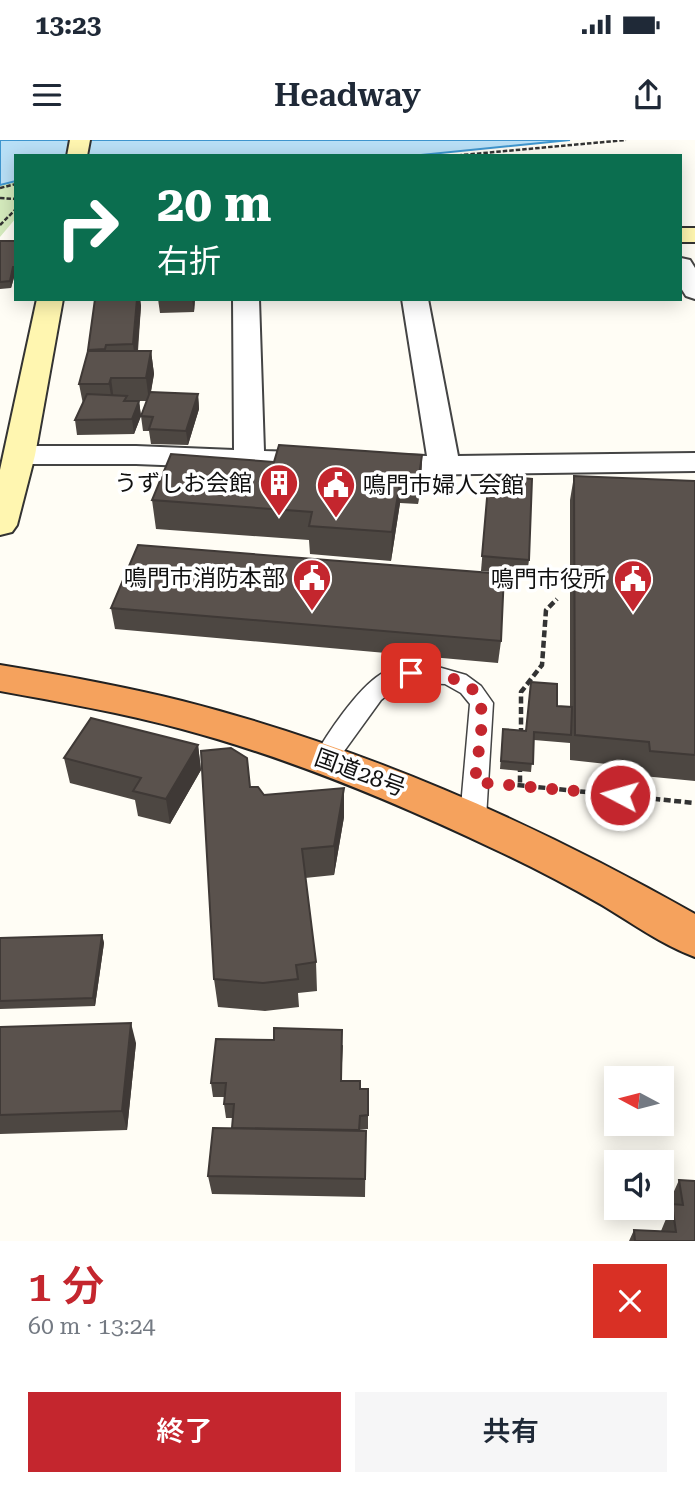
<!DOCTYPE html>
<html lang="ja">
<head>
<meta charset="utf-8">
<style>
  body { margin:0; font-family:"Roboto Serif","Noto Sans JP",serif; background:#f6f6f7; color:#1f2937; height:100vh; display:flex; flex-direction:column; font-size:26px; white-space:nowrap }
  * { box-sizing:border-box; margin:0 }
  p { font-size:23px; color:#747a83 }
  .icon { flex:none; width:38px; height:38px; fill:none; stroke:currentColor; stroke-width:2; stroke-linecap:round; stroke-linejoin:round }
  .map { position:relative; height:1101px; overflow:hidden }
  .details { display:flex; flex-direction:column; background:#fff; flex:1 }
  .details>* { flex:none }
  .hud { position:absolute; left:14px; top:14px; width:668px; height:147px; border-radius:0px; box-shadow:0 4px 18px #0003; background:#0b6e4f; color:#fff; overflow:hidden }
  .needle { width:46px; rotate:277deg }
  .tools { position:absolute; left:604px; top:926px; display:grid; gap:14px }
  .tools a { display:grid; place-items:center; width:70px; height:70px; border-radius:0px; background:#fff; box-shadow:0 4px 18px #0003; font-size:35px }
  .pin { position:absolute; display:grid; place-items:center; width:60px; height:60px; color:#fff; margin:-30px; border-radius:14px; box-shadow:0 4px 10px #0006 }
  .me { position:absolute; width:77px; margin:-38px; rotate:276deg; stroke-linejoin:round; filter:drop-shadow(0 0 5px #0008) }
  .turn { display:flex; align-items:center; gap:24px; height:147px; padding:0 28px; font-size:32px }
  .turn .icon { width:91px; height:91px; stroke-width:2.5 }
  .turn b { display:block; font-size:49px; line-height:60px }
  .round { display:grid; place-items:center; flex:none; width:74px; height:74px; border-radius:0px; background:#f6f6f7 }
  .summary { display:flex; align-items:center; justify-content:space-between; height:119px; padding:0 28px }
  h1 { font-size:42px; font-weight:600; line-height:52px; color:#c4262e }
  .action { display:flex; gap:14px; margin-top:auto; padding:14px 28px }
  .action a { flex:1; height:80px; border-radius:0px; background:#c4262e; color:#fff; font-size:28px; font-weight:600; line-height:80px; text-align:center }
  .action a+a { background:#f6f6f7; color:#1f2937 }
  .status { display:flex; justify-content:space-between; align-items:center; height:49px; padding:0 35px; background:#fff; direction:ltr }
  .status svg { height:19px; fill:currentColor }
  header { display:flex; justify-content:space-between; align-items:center; height:91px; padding:0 28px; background:#fff; font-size:32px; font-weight:600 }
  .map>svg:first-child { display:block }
  .green { fill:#d5ebbd }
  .water { fill:#b9e0f7; stroke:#3f96cf; stroke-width:2 }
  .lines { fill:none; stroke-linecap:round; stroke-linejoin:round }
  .lane-casing { stroke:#444; stroke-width:3 }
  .street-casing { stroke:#444; stroke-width:4 }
  .secondary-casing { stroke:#333; stroke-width:4 }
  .highway-casing { stroke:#222; stroke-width:4 }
  .path-far1 { stroke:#333; stroke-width:2.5; stroke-dasharray:4.5 2; stroke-linecap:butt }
  .path { stroke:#333; stroke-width:4.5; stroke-dasharray:7 3.5; stroke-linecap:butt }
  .lane { fill:#fff; fill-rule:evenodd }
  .street { fill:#fff; fill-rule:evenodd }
  .secondary { fill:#fff6b0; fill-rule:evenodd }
  .highway { fill:#f5a25d; fill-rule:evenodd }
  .wall { fill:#4d4742 }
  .shaded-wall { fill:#3f3936 }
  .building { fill:#5a524d; stroke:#3f3936; stroke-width:2 }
  .route { stroke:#c4262e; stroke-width:12; stroke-dasharray:0 21.6 }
  .labels { text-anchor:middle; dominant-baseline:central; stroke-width:7; stroke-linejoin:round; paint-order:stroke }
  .poi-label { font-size:23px; fill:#111; stroke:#fff; text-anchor:end }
  .street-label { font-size:23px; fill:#111; stroke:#fff }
</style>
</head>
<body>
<div class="status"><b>13:23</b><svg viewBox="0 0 49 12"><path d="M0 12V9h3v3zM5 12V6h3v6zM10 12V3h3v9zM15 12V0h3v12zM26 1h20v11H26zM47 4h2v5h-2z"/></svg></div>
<header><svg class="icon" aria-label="menu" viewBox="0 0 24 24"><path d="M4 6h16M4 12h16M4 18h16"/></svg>Headway<svg class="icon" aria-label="share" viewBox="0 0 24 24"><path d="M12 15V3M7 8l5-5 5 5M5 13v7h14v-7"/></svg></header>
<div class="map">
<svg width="695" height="1101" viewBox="0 0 695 1101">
  <rect width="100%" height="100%" fill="#fffdf5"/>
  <path class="green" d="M16 41V78L0 97V45Z"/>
  <path class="water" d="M0 0H570L411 16H16V41L0 45Z"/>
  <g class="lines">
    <g class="lane-casing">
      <path id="lane" d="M407 526 438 527 466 535 481 546 493 563 486 678 482 685 473 688 464 685 460 678 470 564 461 553 445 544 403 542 381 560 334 625 325 628 316 625 313 619C327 594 357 549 381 534 389 529 399 527 407 526Z"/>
    </g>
    <g class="street-casing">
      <g id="street">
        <path d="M681 118 690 120 695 128V159L686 156 681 148Z"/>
        <path d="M233 159H259L264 311 427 316 402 159H428L458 316 695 313V331L408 335 136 324H20L9 322 5 315 9 308 20 306H136L234 310Z"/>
      </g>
    </g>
    <g class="secondary-casing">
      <g id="secondary">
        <path d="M70 0H90L87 16H67Z"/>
        <rect x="681" y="88" width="14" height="14"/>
        <path d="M37 159H63L35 315 17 385 12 392 0 395V330Z"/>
      </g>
    </g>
    <g class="highway-casing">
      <path id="highway" d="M0 525C61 535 122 546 182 561 363 607 533 682 695 774V817C662 805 632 783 602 765 567 745 531 726 494 709 393 661 290 618 182 589 122 573 61 562 0 551Z"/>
    </g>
    <g class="path-far1">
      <path d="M451 16 626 0"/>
      <path d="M0 48 16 44"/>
      <path d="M0 58 16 59"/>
      <path d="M0 85 16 69"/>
    </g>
    <g class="path">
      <path d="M521 595V552L542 525 546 470 557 459"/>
      <path d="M520 625V645"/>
      <path d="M507 644 695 663"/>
    </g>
    <use href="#lane" class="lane"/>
    <use href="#street" class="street"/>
    <use href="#secondary" class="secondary"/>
    <use href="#highway" class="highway"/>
  </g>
  <g class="wall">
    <path d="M0 101H16V134H15L11 148 0 149Z"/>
    <path d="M95 159H140L141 166 138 211H151L154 234 151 252 198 254 199 269 188 305 151 304 149 291H143L141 276 147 261H136H139L141 276 134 294 77 295 75 280 83 264 79 244 88 212Z"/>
    <path d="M158 159H195L194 172 160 173Z"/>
    <path d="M422 315 421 343 418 364 400 363 391 421 310 414 309 400 156 389 152 360 274 322Z"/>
    <path d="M489 335 529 420 527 435 481 431Z"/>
    <path d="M574 336 695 341V641L643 636V628L570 620V602V603L534 600 531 632 500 629 503 589 526 591 557 566 570 567V360Z"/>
    <path d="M111 468 501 501 498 523 115 489Z"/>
    <path d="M198 605 201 630 170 684 138 676 135 660 70 643 64 618Z"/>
    <path d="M250 647 264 655 344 648V677L334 735 305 738 316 822 317 851 298 853 299 867 265 871 218 867 214 839Z"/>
    <path d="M102 795 104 803 95 866 0 869V798Z"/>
    <path d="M0 887 136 903 127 990 0 994Z"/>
    <path d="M343 905 341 941 360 949H368V989L359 990V991H366L365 1057 212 1054 208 1036 232 989 233 978H226L224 964 225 957H213L211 943Z"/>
    <path d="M679 1040 695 1101H629L634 1090 661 1091 668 1074 667 1067Z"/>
  </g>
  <g class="shaded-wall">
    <path d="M13 127 15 134 11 148 10 141Z"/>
    <path d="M137 159H140L141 166 136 226 133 204Z"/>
    <path d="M192 159H195L194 172Z"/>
    <path d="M151 211 154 234 149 261 146 238Z"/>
    <path d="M111 238 114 261 113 267 109 244Z"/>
    <path d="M198 254 199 269 188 305 186 291Z"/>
    <path d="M139 261 141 276 134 294 132 279Z"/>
    <path d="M422 315 421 343 418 364 419 336Z"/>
    <path d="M401 335 400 363 391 421 392 392Z"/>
    <path d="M198 605 201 630 170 684 166 659Z"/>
    <path d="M344 648V677L334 735V706Z"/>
    <path d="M102 795 104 803 95 866 93 858Z"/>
    <path d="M131 883 136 903 127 990 122 971Z"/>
  </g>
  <g class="building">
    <path d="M0 101H16V127H13L10 141 0 142Z"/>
    <path d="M95 159H137L133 204 106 205 105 209 88 210Z"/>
    <path d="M88 211H151L146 238H111L109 244H79Z"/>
    <path d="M150 252 198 254 186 291 149 289 153 277 141 276Z"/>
    <path d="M87 254 127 256 124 261H139L132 279 75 280Z"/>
    <path d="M279 305 422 315 419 336 401 335 392 392 309 386 312 372 152 360 171 314 274 322Z"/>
    <path d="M489 335 532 339 529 420 482 416Z"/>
    <path d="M574 336 695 341V615L650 611 649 602 575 595Z"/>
    <path d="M138 405 504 434 501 501 111 468Z"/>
    <path d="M531 542 557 544V566L572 567 571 595 534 592 533 624 501 621 503 589 526 591Z"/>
    <path d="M91 578 198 605 166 659 133 651 141 638 64 618Z"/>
    <path d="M231 608 247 618 250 647H258L264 655 344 648 334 706 302 709 316 822 296 825 298 839 263 843 214 839 201 611Z"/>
    <path d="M102 795 93 858 0 861V798Z"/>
    <path d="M131 883 122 971 0 975V887Z"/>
    <path d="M274 888 342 890 341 941H360V949H368V975L360 976 359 990 232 988 234 964H224L226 943H211L216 899 274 900Z"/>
    <path d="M213 988 366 991 365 1039 208 1036Z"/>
    <path d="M679 1040 695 1041V1101H635L634 1090 676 1092 672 1064 683 1065Z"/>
  </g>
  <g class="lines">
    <path class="route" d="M411 533C502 537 482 569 475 642L620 655"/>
  </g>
  <defs>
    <g id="building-pin" transform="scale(2.0125)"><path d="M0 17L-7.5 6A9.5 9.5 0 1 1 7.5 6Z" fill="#c4262e" stroke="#fff"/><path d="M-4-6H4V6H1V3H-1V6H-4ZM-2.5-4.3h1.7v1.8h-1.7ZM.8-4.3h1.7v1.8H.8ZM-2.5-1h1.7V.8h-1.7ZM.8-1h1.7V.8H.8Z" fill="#fff"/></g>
    <g id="civic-pin" transform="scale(2.0125)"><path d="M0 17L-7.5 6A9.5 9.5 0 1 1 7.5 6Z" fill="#c4262e" stroke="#fff"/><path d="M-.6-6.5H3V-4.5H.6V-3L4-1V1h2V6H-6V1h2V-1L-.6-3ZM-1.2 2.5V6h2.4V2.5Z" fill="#fff"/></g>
  </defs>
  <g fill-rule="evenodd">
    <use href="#building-pin" x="279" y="343"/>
    <use href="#civic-pin" x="336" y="345"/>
    <use href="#civic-pin" x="312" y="438"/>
    <use href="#civic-pin" x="633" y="439"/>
  </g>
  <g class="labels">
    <g class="poi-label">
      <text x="252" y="343">うずしお会館</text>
      <text x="363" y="345" text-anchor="start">鳴門市婦人会館</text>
      <text x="285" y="438">鳴門市消防本部</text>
      <text x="606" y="439">鳴門市役所</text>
    </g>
    <g class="street-label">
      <text transform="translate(360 633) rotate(20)">国道28号</text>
    </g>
  </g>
</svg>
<div class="tools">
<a><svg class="needle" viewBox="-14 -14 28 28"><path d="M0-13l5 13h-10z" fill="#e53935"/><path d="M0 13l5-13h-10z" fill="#747a83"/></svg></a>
<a><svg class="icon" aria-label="sound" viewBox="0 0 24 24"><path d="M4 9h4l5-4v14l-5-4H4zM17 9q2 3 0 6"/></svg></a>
</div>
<div class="pin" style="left:411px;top:533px;background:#d93025"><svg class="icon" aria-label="arrive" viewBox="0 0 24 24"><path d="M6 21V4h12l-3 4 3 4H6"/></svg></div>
<svg class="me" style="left:620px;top:655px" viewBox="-20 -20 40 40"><circle r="17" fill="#c4262e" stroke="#fff" stroke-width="3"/><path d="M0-11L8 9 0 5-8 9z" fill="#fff"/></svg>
<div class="hud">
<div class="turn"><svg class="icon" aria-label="right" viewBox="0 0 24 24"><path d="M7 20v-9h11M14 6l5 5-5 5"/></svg><div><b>20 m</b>右折</div></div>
</div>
</div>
<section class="details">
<div class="summary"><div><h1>1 分</h1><p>60 m · 13:24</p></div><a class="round" style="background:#d93025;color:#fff"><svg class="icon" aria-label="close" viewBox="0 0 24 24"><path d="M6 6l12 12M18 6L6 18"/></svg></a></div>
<div class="action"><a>終了</a><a>共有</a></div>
</section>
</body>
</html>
